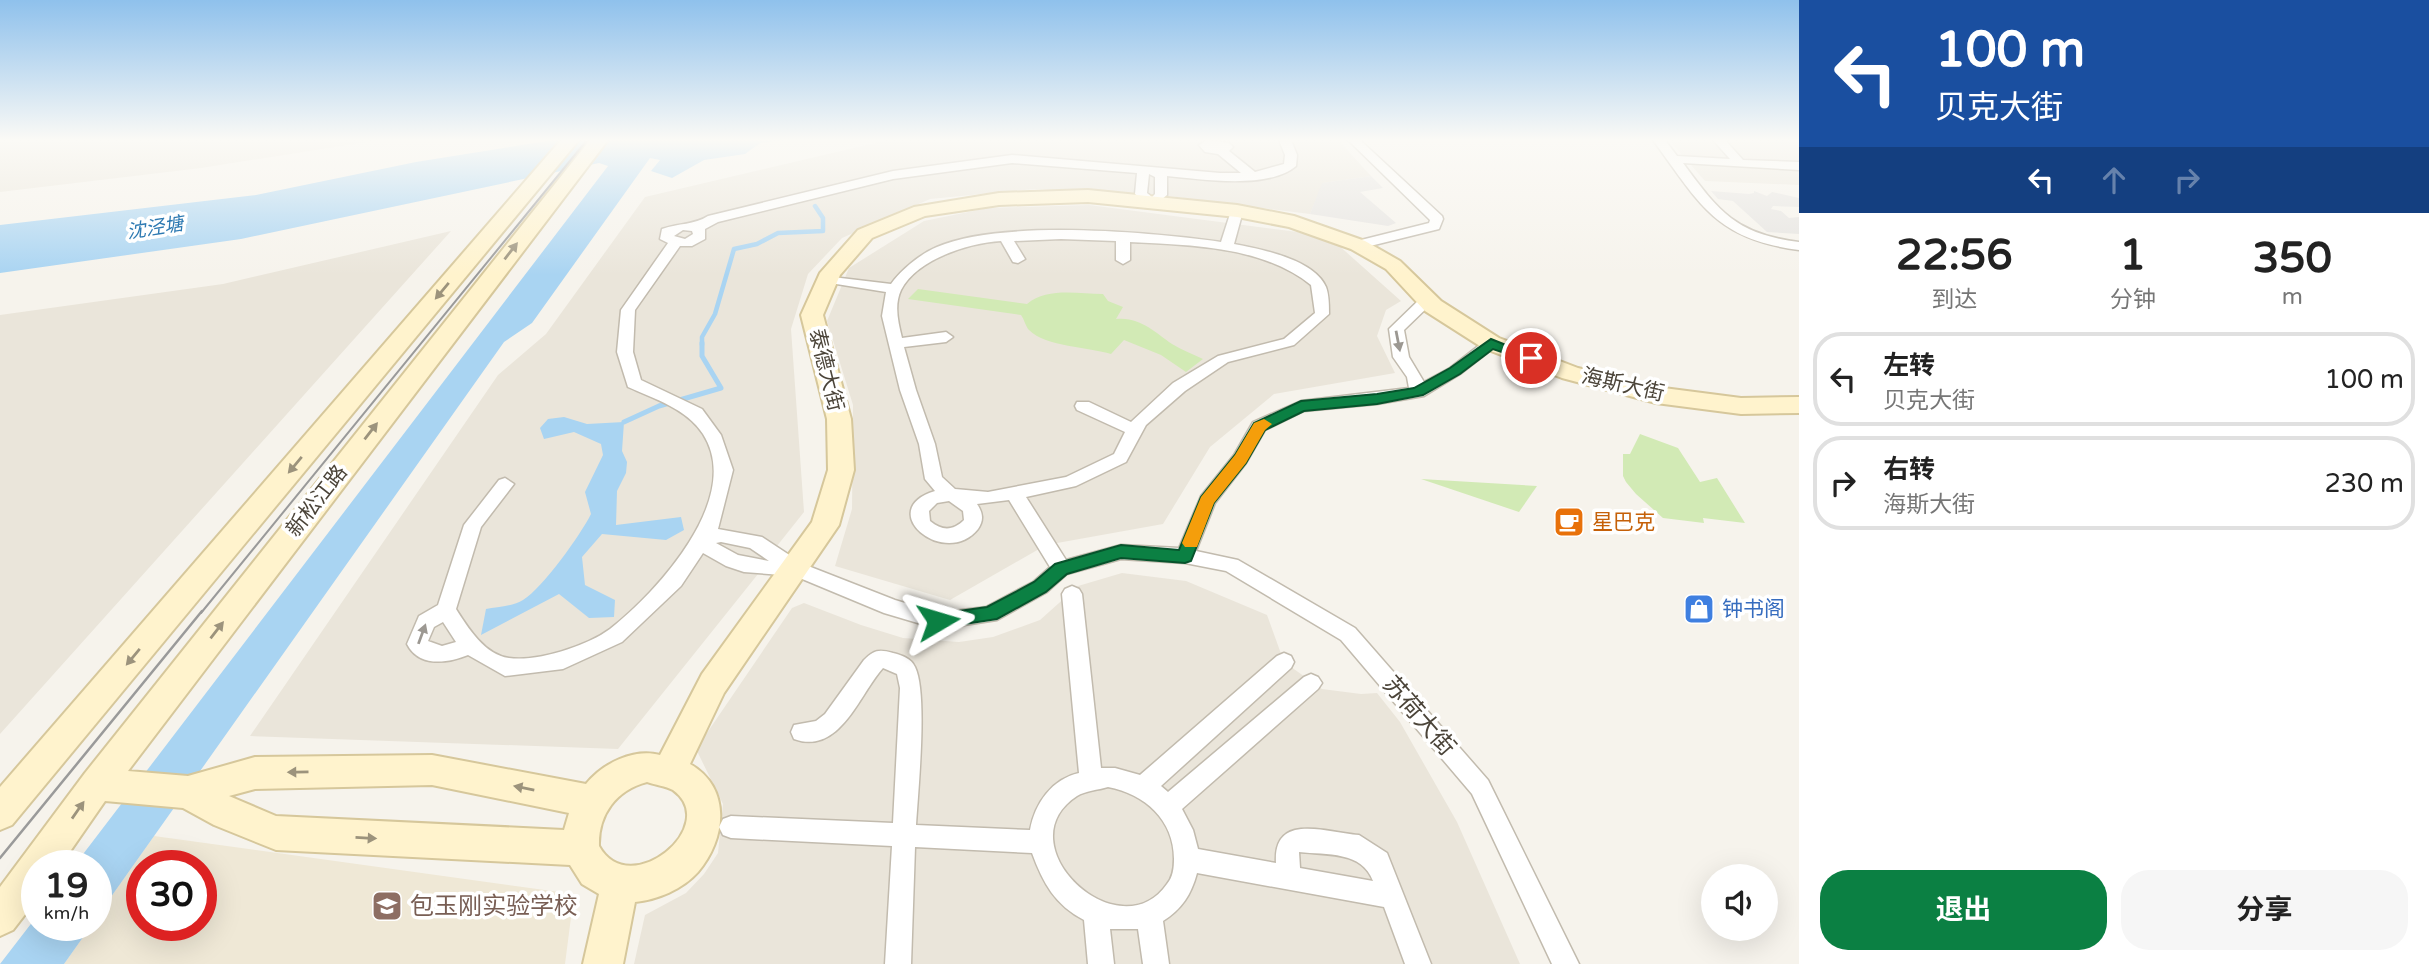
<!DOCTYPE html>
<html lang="zh">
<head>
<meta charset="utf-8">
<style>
  body { margin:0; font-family:"Varela Round","Noto Sans SC",sans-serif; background:#f6f6f6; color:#222; height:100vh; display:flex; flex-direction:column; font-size:26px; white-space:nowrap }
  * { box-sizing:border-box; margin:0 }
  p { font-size:23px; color:#767676 }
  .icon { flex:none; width:38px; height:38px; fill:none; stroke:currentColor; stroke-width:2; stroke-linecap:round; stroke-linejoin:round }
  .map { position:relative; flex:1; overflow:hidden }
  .panel { display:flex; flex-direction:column; background:#fff; width:630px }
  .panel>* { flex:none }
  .banner { background:#1a4fa0; color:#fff; overflow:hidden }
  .controls { position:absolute; left:1701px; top:864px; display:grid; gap:14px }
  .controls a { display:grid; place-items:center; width:77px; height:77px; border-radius:50%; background:#fff; box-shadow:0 7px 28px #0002; font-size:35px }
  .speed { position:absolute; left:21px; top:850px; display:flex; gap:14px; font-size:35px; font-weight:700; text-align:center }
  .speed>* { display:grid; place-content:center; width:91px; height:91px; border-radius:50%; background:#fff; box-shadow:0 7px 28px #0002; line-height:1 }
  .speed small { font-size:18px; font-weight:400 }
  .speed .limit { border:10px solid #d22; background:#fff; color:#111 }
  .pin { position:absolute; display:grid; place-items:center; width:60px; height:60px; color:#fff; margin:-30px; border:4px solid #fff; border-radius:50%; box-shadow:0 2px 7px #0007 }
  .me { position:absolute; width:77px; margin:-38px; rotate:83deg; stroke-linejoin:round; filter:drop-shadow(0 0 5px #0008) }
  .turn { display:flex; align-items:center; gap:24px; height:147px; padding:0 21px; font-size:32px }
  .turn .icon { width:91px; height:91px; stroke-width:2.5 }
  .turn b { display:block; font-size:49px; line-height:60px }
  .lanes { display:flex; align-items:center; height:66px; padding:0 21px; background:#0003; justify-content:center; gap:35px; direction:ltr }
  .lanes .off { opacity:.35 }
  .eta { display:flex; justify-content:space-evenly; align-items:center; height:119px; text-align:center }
  .eta b { font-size:42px; font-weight:700; line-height:49px }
  .action { display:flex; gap:14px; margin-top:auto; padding:14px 21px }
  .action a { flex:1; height:80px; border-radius:28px; background:#0b8043; color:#fff; font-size:28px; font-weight:700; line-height:80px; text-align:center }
  .action a+a { background:#f6f6f6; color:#222 }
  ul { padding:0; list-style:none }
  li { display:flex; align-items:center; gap:21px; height:94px; margin:0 14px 10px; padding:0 7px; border:4px solid #e0e0e0; border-radius:28px }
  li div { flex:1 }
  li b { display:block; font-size:26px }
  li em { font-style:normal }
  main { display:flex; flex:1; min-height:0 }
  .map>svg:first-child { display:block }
  .residential { fill:#eae5da }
  .education { fill:#efe8d6; fill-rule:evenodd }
  .green { fill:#d2eab5 }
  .parking { fill:#e5e3e0 }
  .water { fill:#a9d4f2 }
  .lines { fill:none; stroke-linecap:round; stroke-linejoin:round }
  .stream-far1 { stroke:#a9d4f2; stroke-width:4.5 }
  .stream { stroke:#a9d4f2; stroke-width:5 }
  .street-casing { stroke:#c2bbae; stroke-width:3 }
  .secondary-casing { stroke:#d6c79b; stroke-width:4 }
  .street { fill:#fff; fill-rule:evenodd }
  .secondary { fill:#fff3cd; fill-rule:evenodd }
  .tram-far1 { stroke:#9a9a9a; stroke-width:2 }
  .tram { stroke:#9a9a9a; stroke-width:2.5 }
  .oneway { fill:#9c937c }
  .oneway2 { fill:#9c9892 }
  .route { fill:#0b8043; stroke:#07532c; stroke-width:2 }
  .slow { fill:#f59e0b }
  .labels { text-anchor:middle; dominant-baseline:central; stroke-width:7; stroke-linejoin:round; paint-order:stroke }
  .far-water-label { font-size:19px; font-style:italic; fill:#2e7ab2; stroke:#fff }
  .street-label { font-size:21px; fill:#4b4439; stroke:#fff }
  .food-label { font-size:21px; fill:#c56008; stroke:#fff; text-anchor:start }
  .shop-label { font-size:21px; fill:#366cbe; stroke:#fff; text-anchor:start }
  .near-street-label { font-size:24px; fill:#4b4439; stroke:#fff }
  .near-education-label { font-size:24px; fill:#785e54; stroke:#fff; text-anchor:start }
</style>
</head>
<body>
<main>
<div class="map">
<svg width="1799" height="964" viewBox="0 0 1799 964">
  <rect width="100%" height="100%" fill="#f6f3ec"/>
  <g class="residential">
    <path d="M0 140H379L201 168 0 192Z"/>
    <path d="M888 140H1338L1371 176 1323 183 1310 214 1161 195 1035 189 930 199 842 238 808 274 791 329 804 512 773 551 762 569 618 749 250 736 498 375 546 334 645 197Z"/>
    <path d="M1669 140H1799V185L1705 181Z"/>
    <path d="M1089 205 1298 232 1336 243 1401 301 1386 310 1377 336 1395 373 1274 394 1210 447 1163 524 1046 545 950 600 835 566 852 509 853 405 827 321 849 268 924 221 988 208Z"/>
    <path d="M451 231 0 734V315L223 284Z"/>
    <path d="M1122 573 1186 581 1267 615 1284 662 1322 689 1361 694 1377 693 1400 722 1457 822 1520 964H634L645 915 686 893 704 874 718 853 723 804 696 749 792 608 804 603 861 625 903 638 959 642 993 637 1040 620 1078 586Z"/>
  </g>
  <path class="education" d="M154 836 574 894 565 964H64L91 926H96V918ZM142 866H201V926H142Z"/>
  <g class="green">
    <path d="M918 289 1027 304C1047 287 1078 294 1103 294L1108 301 1123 307 1116 319C1139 316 1155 332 1172 344 1182 350 1193 354 1203 359L1186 372 1161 355 1124 340 1111 354C1089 347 1046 347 1029 330 1026 327 1024 319 1021 315L908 299Z"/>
    <path d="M1640 434 1678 448 1700 482 1717 478 1745 523 1703 518 1704 523 1663 518 1636 494 1626 482 1623 476V454H1630Z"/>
    <path d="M1421 479 1537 486 1519 512Z"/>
  </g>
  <g class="parking">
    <path d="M1371 176 1383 188 1360 192 1396 223 1388 226 1310 214 1322 183Z"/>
    <path d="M1711 191 1749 194 1754 193V191L1767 196 1772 192 1799 198V207L1773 206 1771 209 1781 211 1789 218 1799 217V234L1767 232 1733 201 1718 199Z"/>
  </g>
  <g class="water">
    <path d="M553 140H784L760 143 745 154 704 160 672 178 651 171 660 160 650 158 532 323 504 342 96 918V866H74L608 166 599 163 241 239 0 273V225L256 195 416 162Z"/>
    <path d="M564 417 587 424 624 422 622 451 627 462 626 473 617 491 616 525 681 517 684 530 666 540 602 534 582 557 585 585 615 600 614 617 589 618 559 594 481 635 486 609C497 607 514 606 523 600 543 588 581 534 591 514L585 492 603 455 601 444 574 432 544 439 540 428 548 419Z"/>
    <path d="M37 916V926H91L64 964H0Z"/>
  </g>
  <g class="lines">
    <path class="stream-far1" d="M702 345V337L715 314 734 249 757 244 778 233 823 231V218L815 206"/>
    <path class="stream" d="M624 422 659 406 721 388 702 356V343"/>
    <g class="street-casing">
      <g id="street">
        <path d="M1207 140 1229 143 1233 147 1229 151 1255 172 1284 164 1285 155 1279 140H1291L1297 155 1296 166C1268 190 1201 179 1167 176V195L1152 207 1135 194 1137 173 1012 163 893 179 718 222 705 229V239L692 246H680L635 310 633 352 641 380 702 409 721 435 733 470 718 529 762 537 803 564 895 600 938 613 986 607 1033 582 1050 567 1009 500 977 504C983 513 984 520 978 529 945 570 873 510 935 491L925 479 919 444 900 390 882 316 886 292 824 282V276L891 284C901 270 920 254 937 247 1002 219 1150 232 1221 242L1231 211 1237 207 1243 211 1234 244C1260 249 1314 259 1326 287 1329 295 1329 305 1329 314L1294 345 1228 362 1185 391 1146 425 1126 462 1076 486 1026 497 1066 560 1121 545 1179 548 1201 496 1234 455 1253 422 1301 401 1409 388 1407 377 1393 357 1389 329 1422 297H1432V303L1404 330 1409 357 1424 382 1450 368 1486 340H1496L1499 343 1496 346 1460 374 1424 396 1377 404 1304 411 1265 430 1246 463 1215 503 1196 551 1238 560 1355 628 1488 780 1579 964H1552L1472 794 1341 640 1226 571 1185 563 1121 559 1067 574 1047 592 997 620 938 629 884 613 795 576 744 572 726 566 703 553 681 586 622 642 563 669 505 676 468 655C448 663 419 668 407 644L419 616 438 605 464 525 499 480 505 478 514 484 481 527 456 609C468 628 485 655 509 658 537 662 587 646 610 629 657 592 744 498 703 434 687 409 655 399 628 387L617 352 621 310 668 243 660 239 662 229C679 223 694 225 708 216L893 171 1012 155 1220 173H1241L1218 154 1205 152 1199 145ZM1149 174 1155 177V194L1152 197 1147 193ZM683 230 692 231 693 234 685 239 674 236ZM1061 239 1116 241V260L1123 264 1130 260V242C1189 245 1263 246 1311 285L1315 313 1284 339 1218 356 1173 383 1131 422 1089 402H1077L1075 406 1077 410 1125 432 1114 454 1066 477 988 492 955 489 942 477 935 444 916 390 904 347 946 342 953 337 946 332 902 338C898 322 894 305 901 290 917 259 969 243 1001 241L1013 262 1018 263 1025 259 1014 241ZM949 501 963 511 964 520C953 531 942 531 930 521L929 511 937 503ZM721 542 750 548 769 561 738 555 716 543ZM443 622 456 642 442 646 428 641 434 627Z"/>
        <path d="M1348 140H1360L1442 216 1443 219 1439 229 1358 249 1353 248V242L1429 223 1430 220Z"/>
        <path d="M1653 140H1665L1677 156 1730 159 1713 140H1725L1743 160 1799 162V170L1683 163C1719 212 1736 234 1799 242V250C1715 239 1700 204 1653 140Z"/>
        <path d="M1072 586 1079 589 1082 594 1101 768H1115L1140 775 1277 656 1284 653 1291 656 1294 662 1291 668 1161 786 1168 792 1304 677 1311 674 1318 677 1322 683 1318 689 1182 809 1193 830 1198 849 1276 863C1273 812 1325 832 1359 835L1387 853 1431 964H1405L1384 907 1197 873C1191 895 1182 909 1163 921L1169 964H1143L1138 929H1110L1114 964H1088L1084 920C1055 905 1043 883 1032 853L915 847 911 964H885L892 846 731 838 723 835 719 827 723 819 731 816 893 823 900 688 897 674 883 668C860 693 840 756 794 739L791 732 794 725 816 721 825 714 864 660C874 650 879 649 893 653 901 655 911 658 915 667 928 693 918 791 916 825L1030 830C1035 803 1052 779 1079 773L1062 594 1065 589ZM1108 787C1145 794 1174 820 1174 859 1174 868 1173 877 1167 884 1119 953 1003 844 1077 796 1085 791 1098 790 1108 787ZM1299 852C1327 855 1362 851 1373 881L1300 868Z"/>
      </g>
    </g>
    <g class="secondary-casing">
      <g id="secondary">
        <path d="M561 140H579L12 825 0 830V787Z"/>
        <path d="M590 140H608L128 771 188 776 255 757 432 755 586 784C603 763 634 748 660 755L702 674 812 522 828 470 827 419 801 315 820 273 858 230 914 207 999 193 1088 190 1237 205 1294 216 1365 241 1400 261 1441 301 1499 338 1578 368 1656 387 1741 398 1799 397V413L1741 414 1656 403 1562 378 1483 348 1425 311 1386 269 1351 249 1289 227 1237 217 1088 202 999 205 925 216 872 238 840 275 823 315 851 419 854 470 839 525 724 693 690 764C732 788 726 839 698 872 683 889 657 900 635 902L623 964H583L599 894 582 884 570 865 276 850 214 825 183 808 105 801 60 866H37V899L13 930 0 936V887L85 773ZM647 782C655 785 666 786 673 790 722 825 630 902 599 846 598 815 616 790 647 782ZM432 785 569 813 564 830 276 816 229 796 255 789Z"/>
      </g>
    </g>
    <use href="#street" class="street"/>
    <use href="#secondary" class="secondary"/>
    <path class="tram-far1" d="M201 613 587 140"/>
    <path class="tram" d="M0 858 202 611"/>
  </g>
  <defs><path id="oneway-solid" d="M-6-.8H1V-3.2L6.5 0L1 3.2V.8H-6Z" transform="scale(1.75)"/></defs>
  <g class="oneway">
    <use href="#oneway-solid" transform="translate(511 251) rotate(-52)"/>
    <use href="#oneway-solid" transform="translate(442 291) rotate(130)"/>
    <use href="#oneway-solid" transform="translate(371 431) rotate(-52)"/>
    <use href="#oneway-solid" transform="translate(295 465) rotate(130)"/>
    <use href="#oneway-solid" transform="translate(217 630) rotate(-52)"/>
    <use href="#oneway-solid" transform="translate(133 657) rotate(130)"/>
    <use href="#oneway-solid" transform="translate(298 772) rotate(179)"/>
    <use href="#oneway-solid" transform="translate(524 788) rotate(-169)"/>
    <use href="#oneway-solid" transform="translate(78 810) rotate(-55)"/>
    <use href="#oneway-solid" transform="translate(366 838) rotate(3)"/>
  </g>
  <g class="oneway2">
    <use href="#oneway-solid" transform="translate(1398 341) rotate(79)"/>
    <use href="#oneway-solid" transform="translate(422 634) rotate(-70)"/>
  </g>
  <linearGradient id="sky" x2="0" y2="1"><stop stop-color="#8fc1ec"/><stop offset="0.51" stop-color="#fbfaf6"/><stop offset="1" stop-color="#fbfaf6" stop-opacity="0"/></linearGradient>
  <rect width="1799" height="275" fill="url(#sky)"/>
  <path class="route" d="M1491 339 1538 358 1531 362 1493 349 1460 374 1423 395 1377 404 1304 411 1265 430 1246 463 1214 503 1191 561 1185 563 1121 558 1067 574 1046 592 997 619 938 628 932 626 929 621 932 616 938 614 987 607 1034 582 1055 564 1121 545 1179 550 1201 497 1235 455 1254 423 1301 401 1377 394 1414 388 1450 368Z"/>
  <path class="slow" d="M1264 419 1272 424 1265 430 1246 463 1214 503 1197 547H1185L1182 543 1201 497 1235 455 1254 423Z"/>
  <defs>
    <g id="cafe-square" transform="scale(1.575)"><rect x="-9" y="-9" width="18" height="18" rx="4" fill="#e8710a" stroke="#fff"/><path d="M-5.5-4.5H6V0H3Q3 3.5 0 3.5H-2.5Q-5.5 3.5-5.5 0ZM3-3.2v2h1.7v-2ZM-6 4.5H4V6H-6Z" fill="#fff"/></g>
    <g id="shop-square" transform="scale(1.575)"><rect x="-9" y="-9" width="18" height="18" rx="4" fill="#3f7fe0" stroke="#fff"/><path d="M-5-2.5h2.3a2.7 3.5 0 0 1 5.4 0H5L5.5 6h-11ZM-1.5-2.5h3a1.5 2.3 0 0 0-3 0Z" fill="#fff"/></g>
    <g id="school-square" transform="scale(1.575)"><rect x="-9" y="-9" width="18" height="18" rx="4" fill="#8d6e63" stroke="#fff"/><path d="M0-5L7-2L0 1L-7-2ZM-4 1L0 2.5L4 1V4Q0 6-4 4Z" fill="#fff"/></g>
  </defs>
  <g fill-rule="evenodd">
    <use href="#cafe-square" x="1569" y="522"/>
    <use href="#shop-square" x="1699" y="609"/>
    <use href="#school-square" x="387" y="906"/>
  </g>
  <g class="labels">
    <g class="far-water-label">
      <text transform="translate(155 228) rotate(-9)">沈泾塘</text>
    </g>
    <g class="street-label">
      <text transform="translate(826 370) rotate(76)">泰德大街</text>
      <text transform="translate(1623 385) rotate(13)">海斯大街</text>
      <text transform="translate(317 501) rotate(-52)">新松江路</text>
    </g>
    <g class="food-label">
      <text x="1592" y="522">星巴克</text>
    </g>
    <g class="shop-label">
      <text x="1722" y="609">钟书阁</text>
    </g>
    <g class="near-street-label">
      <text transform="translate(1419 716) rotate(49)">苏荷大街</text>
    </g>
    <g class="near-education-label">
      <text x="410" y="906">包玉刚实验学校</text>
    </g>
  </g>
</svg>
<div class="controls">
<a><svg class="icon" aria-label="sound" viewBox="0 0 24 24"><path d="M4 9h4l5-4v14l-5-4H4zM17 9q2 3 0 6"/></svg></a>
</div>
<div class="speed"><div>19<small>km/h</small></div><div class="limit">30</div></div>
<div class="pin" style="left:1531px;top:358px;background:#d93025"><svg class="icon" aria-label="arrive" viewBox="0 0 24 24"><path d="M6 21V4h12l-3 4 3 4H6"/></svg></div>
<svg class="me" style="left:938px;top:621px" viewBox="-20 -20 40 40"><path d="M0-17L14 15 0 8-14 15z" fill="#0b8043" stroke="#fff" stroke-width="4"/></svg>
</div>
<section class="panel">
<div class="banner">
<div class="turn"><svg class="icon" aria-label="left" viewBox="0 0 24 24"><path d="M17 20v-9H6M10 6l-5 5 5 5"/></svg><div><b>100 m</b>贝克大街</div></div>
<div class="lanes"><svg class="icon" aria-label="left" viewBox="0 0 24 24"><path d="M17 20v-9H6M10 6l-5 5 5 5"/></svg><svg class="icon off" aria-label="ahead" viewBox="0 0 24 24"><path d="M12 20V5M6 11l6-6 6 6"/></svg><svg class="icon off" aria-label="right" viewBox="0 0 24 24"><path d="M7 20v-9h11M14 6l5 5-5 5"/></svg></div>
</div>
<div class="eta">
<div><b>22:56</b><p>到达</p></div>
<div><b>1</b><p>分钟</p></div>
<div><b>350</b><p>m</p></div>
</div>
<ul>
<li><svg class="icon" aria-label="left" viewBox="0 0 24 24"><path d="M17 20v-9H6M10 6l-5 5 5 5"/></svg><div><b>左转</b><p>贝克大街</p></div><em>100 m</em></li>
<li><svg class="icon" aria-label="right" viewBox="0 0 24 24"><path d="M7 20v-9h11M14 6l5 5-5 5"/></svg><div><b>右转</b><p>海斯大街</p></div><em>230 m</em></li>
</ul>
<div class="action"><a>退出</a><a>分享</a></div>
</section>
</main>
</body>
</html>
